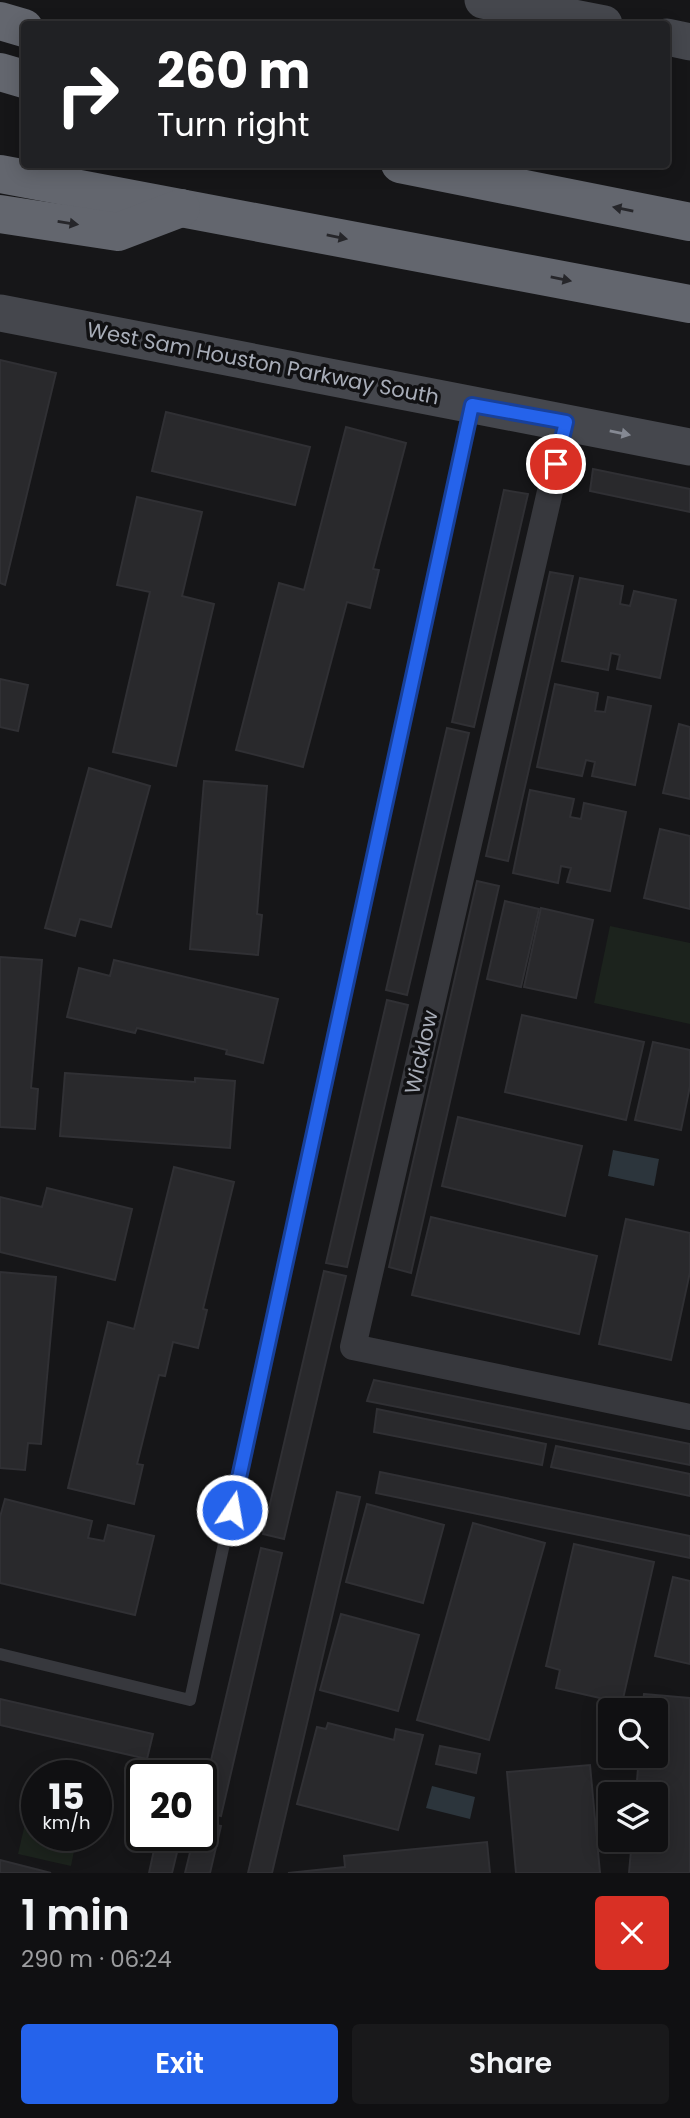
<!DOCTYPE html>
<html lang="en">
<head>
<meta charset="utf-8">
<style>
  body { margin:0; font-family:Poppins,sans-serif; background:#19191b; color:#f1f3f6; height:100vh; display:flex; flex-direction:column; font-size:26px; white-space:nowrap }
  * { box-sizing:border-box; margin:0 }
  p { font-size:23px; color:#9c9d9f }
  .icon { flex:none; width:38px; height:38px; fill:none; stroke:currentColor; stroke-width:2; stroke-linecap:round; stroke-linejoin:round }
  .map { position:relative; height:1873px; overflow:hidden }
  .details { display:flex; flex-direction:column; background:#101012; flex:1 }
  .details>* { flex:none }
  .banner { position:absolute; left:21px; top:21px; width:649px; height:147px; border-radius:7px; box-shadow:0 4px 18px #0003,0 0 0 2px #303032; background:#202124; color:#fff; overflow:hidden }
  .fabs { position:absolute; left:598px; top:1698px; display:grid; gap:14px }
  .fabs a { display:grid; place-items:center; width:70px; height:70px; border-radius:7px; background:#101012; box-shadow:0 4px 18px #0003,0 0 0 2px #303032; font-size:35px }
  .speed { position:absolute; left:21px; top:1760px; display:flex; gap:14px; font-size:35px; font-weight:700; text-align:center }
  .speed>* { display:grid; place-content:center; width:91px; height:91px; border-radius:50%; background:#101012; box-shadow:0 4px 18px #0003,0 0 0 2px #303032; line-height:1 }
  .speed small { font-size:18px; font-weight:400 }
  .speed .limit { border:4px solid #111; border-radius:10px; background:#fff; color:#111 }
  .pin { position:absolute; display:grid; place-items:center; width:60px; height:60px; color:#fff; margin:-30px; border:4px solid #fff; border-radius:50%; box-shadow:0 2px 7px #0007 }
  .me { position:absolute; width:77px; margin:-38px; rotate:12deg; stroke-linejoin:round; filter:drop-shadow(0 0 5px #0008) }
  .turn { display:flex; align-items:center; gap:24px; height:147px; padding:0 21px; font-size:32px }
  .turn .icon { width:91px; height:91px; stroke-width:2.5 }
  .turn b { display:block; font-size:49px; line-height:60px }
  .round { display:grid; place-items:center; flex:none; width:74px; height:74px; border-radius:7px; background:#19191b }
  .overview { display:flex; align-items:center; justify-content:space-between; height:119px; padding:0 21px }
  h1 { font-size:42px; font-weight:600; line-height:52px }
  .cta { display:flex; gap:14px; margin-top:auto; padding:14px 21px }
  .cta a { flex:1; height:80px; border-radius:7px; background:#2563eb; color:#fff; font-size:28px; font-weight:600; line-height:80px; text-align:center }
  .cta a+a { background:#19191b; color:#f1f3f6 }
  .map>svg:first-child { display:block }
  .green { fill:#1c231d }
  .water { fill:#2c353c }
  .building { fill:#29292c; stroke:#303034; stroke-width:2 }
  .lines { fill:none; stroke-linecap:round; stroke-linejoin:round }
  .lane { stroke:#37383d; stroke-width:12 }
  .street { stroke:#37383d; stroke-width:26 }
  .secondary { stroke:#45474d; stroke-width:37 }
  .highway { stroke:#63666e; stroke-width:38 }
  .oneway { fill:#26262a }
  .oneway2 { fill:#858993 }
  .route-casing { stroke:#184099; stroke-width:18 }
  .route { stroke:#2563eb; stroke-width:12 }
  .labels { text-anchor:middle; dominant-baseline:central; stroke-width:7; stroke-linejoin:round; paint-order:stroke }
  .street-label { font-size:21px; fill:#a8adb8; stroke:#111113 }
</style>
</head>
<body>
<div class="map">
<svg width="690" height="1873" viewBox="0 0 690 1873">
  <rect width="100%" height="100%" fill="#161618"/>
  <g class="green">
    <path d="M610 926 690 943V1024L594 1003Z"/>
    <path d="M31 1798 37 1799V1836H77L71 1866 18 1854Z"/>
  </g>
  <g class="water">
    <path d="M613 1150 659 1159 654 1186 608 1176Z"/>
    <path d="M432 1786 475 1797 470 1819 426 1808Z"/>
  </g>
  <g class="building">
    <path d="M0 360 56 373 5 585 0 583Z"/>
    <path d="M166 412 310 447 295 505 152 471Z"/>
    <path d="M346 427 406 443 373 569 379 570 370 608 347 602 303 767 236 750 279 583 304 590Z"/>
    <path d="M593 469 690 489V512L590 491Z"/>
    <path d="M504 490 528 494 474 727 452 722Z"/>
    <path d="M137 497 202 512 182 596 214 604 176 766 113 752 150 592 117 585Z"/>
    <path d="M550 572 573 576 508 861 486 856Z"/>
    <path d="M580 578 623 586 620 604 630 606 634 591 676 600 660 678 617 669 620 655 611 653 608 670 562 661Z"/>
    <path d="M0 679 28 685 18 731 0 727Z"/>
    <path d="M555 684 598 693 595 711 605 712 608 697 651 706 635 785 592 776 595 762 586 760 582 776 537 767Z"/>
    <path d="M679 724 690 727V799L663 793Z"/>
    <path d="M447 728 469 733 407 995 386 990Z"/>
    <path d="M89 768 150 786 111 927 80 919 75 936 45 928Z"/>
    <path d="M204 781 267 786 257 914 262 915 258 955 190 949Z"/>
    <path d="M530 790 574 799 570 817 581 819 584 803 626 812 610 891 567 882 571 868 561 866 558 883 513 873Z"/>
    <path d="M660 829 690 836V909L644 898Z"/>
    <path d="M477 881 499 886 411 1273 389 1267Z"/>
    <path d="M505 901 539 909 521 987 487 979Z"/>
    <path d="M541 908 593 920 576 998 524 987Z"/>
    <path d="M0 957 42 960 31 1088 38 1089 35 1129 0 1127Z"/>
    <path d="M114 960 278 999 263 1063 226 1054 227 1050 137 1028 135 1033 67 1017 79 968 110 976Z"/>
    <path d="M387 1000 408 1005 347 1267 326 1263Z"/>
    <path d="M522 1015 644 1042 626 1120 505 1092Z"/>
    <path d="M653 1042 690 1050V1086L681 1130 635 1120Z"/>
    <path d="M65 1073 195 1082V1078L235 1081 230 1148 60 1136Z"/>
    <path d="M458 1117 582 1146 565 1216 442 1186Z"/>
    <path d="M174 1167 234 1182 203 1309 207 1310 198 1348 173 1342 165 1376 159 1375 137 1464 143 1465 134 1504 68 1488 108 1322 134 1329Z"/>
    <path d="M47 1188 132 1209 115 1280 0 1252V1197L42 1207Z"/>
    <path d="M431 1217 597 1256 579 1334 412 1295Z"/>
    <path d="M626 1219 690 1233V1272L671 1360 599 1344Z"/>
    <path d="M324 1271 346 1276 284 1539 263 1534Z"/>
    <path d="M0 1272 56 1277 41 1444 28 1443 25 1470 0 1468Z"/>
    <path d="M374 1380 690 1444V1465L367 1401Z"/>
    <path d="M377 1409 546 1444 542 1465 374 1432Z"/>
    <path d="M556 1446 690 1474V1496L551 1467Z"/>
    <path d="M380 1472 690 1536V1558L376 1493Z"/>
    <path d="M337 1492 360 1497 272 1873H248Z"/>
    <path d="M5 1499 92 1521 88 1538 104 1541 108 1525 154 1536 135 1615 0 1583V1517Z"/>
    <path d="M367 1504 444 1525 423 1603 346 1582Z"/>
    <path d="M473 1523 545 1543 489 1740 417 1720Z"/>
    <path d="M574 1544 654 1562 622 1703 556 1688 560 1670 546 1666Z"/>
    <path d="M261 1548 282 1553 221 1816 201 1811V1803Z"/>
    <path d="M673 1577 690 1581V1664L655 1656Z"/>
    <path d="M341 1614 419 1635 398 1711 320 1690Z"/>
    <path d="M644 1694 690 1698V1873H629L632 1839H656V1794H636L639 1755H656V1710H642Z"/>
    <path d="M0 1699 153 1734 147 1759 0 1725Z"/>
    <path d="M328 1723 394 1740 396 1729 423 1735 398 1830 297 1804 317 1727 326 1729Z"/>
    <path d="M440 1746 480 1754 476 1773 436 1764Z"/>
    <path d="M590 1765 600 1873H516L507 1772Z"/>
    <path d="M201 1822 221 1826 210 1873H185L194 1836H201Z"/>
    <path d="M157 1836H181L172 1873H149Z"/>
    <path d="M487 1842 490 1873H288L345 1867 344 1856Z"/>
    <path d="M0 1860 51 1873H0Z"/>
  </g>
  <g class="lines">
    <path class="lane" d="M0 1654 190 1700 471 408"/>
    <path class="street" d="M566 422 353 1347 690 1417"/>
    <g class="secondary">
      <path d="M483 0 604 24"/>
      <path d="M667 37 690 42"/>
      <path d="M0 313 690 447"/>
    </g>
    <g class="highway">
      <path d="M0 21 24 28"/>
      <path d="M0 72 24 79"/>
      <path d="M400 164 690 222"/>
      <path d="M0 174 690 304"/>
      <path d="M0 214 118 232 181 208"/>
    </g>
  </g>
  <defs><path id="oneway-solid" d="M-6-.8H1V-3.2L6.5 0L1 3.2V.8H-6Z" transform="scale(1.75)"/></defs>
  <g class="oneway">
    <use href="#oneway-solid" transform="translate(623 209) rotate(-169)"/>
    <use href="#oneway-solid" transform="translate(68 223) rotate(9)"/>
    <use href="#oneway-solid" transform="translate(337 237) rotate(11)"/>
    <use href="#oneway-solid" transform="translate(561 279) rotate(11)"/>
  </g>
  <use class="oneway2" href="#oneway-solid" transform="translate(620 433) rotate(11)"/>
  <g class="lines">
    <g class="route-casing">
      <path id="route" d="M232 1510 472 405 566 422 556 464"/>
    </g>
    <use href="#route" class="route"/>
  </g>
  <g class="labels">
    <g class="street-label">
      <text transform="translate(263 363) rotate(11)">West Sam Houston Parkway South</text>
      <text transform="translate(421 1052) rotate(-77)">Wicklow</text>
    </g>
  </g>
</svg>
<div class="fabs">
<a><svg class="icon" aria-label="search" viewBox="0 0 24 24"><circle cx="10" cy="10" r="6"/><path d="M15 15l6 6"/></svg></a>
<a><svg class="icon" aria-label="layers" viewBox="0 0 24 24"><path d="M12 4l9 5-9 5-9-5zM3 14l9 5 9-5"/></svg></a>
</div>
<div class="speed"><div>15<small>km/h</small></div><div class="limit">20</div></div>
<div class="pin" style="left:556px;top:464px;background:#d93025"><svg class="icon" aria-label="arrive" viewBox="0 0 24 24"><path d="M6 21V4h12l-3 4 3 4H6"/></svg></div>
<svg class="me" style="left:232px;top:1510px" viewBox="-20 -20 40 40"><circle r="17" fill="#2563eb" stroke="#fff" stroke-width="3"/><path d="M0-11L8 9 0 5-8 9z" fill="#fff"/></svg>
<div class="banner">
<div class="turn"><svg class="icon" aria-label="right" viewBox="0 0 24 24"><path d="M7 20v-9h11M14 6l5 5-5 5"/></svg><div><b>260 m</b>Turn right</div></div>
</div>
</div>
<section class="details">
<div class="overview"><div><h1>1 min</h1><p>290 m · 06:24</p></div><a class="round" style="background:#d93025;color:#fff"><svg class="icon" aria-label="close" viewBox="0 0 24 24"><path d="M6 6l12 12M18 6L6 18"/></svg></a></div>
<div class="cta"><a>Exit</a><a>Share</a></div>
</section>
</body>
</html>
